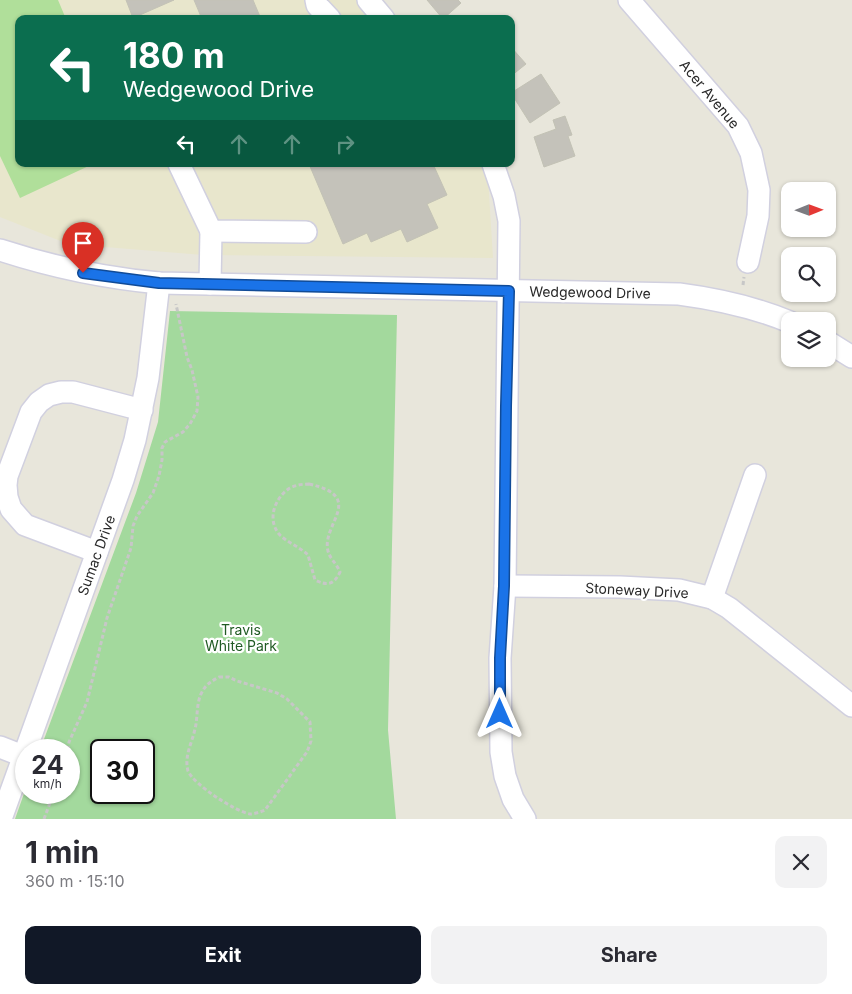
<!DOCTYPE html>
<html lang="en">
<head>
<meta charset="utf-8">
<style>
  body { margin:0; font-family:Inter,sans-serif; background:#f2f2f3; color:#2b2b33; height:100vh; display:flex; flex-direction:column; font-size:19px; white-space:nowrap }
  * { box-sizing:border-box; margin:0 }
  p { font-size:16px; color:#7c7c81 }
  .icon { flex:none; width:28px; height:28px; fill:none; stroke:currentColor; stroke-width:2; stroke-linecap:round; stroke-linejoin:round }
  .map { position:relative; height:819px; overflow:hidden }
  .panel { display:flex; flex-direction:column; background:#fff; flex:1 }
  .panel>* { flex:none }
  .guide { position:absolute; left:15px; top:15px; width:500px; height:152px; border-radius:10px; box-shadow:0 1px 4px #0004; background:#0b6e4f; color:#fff; overflow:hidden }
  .needle { width:32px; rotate:89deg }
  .tools { position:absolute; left:781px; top:182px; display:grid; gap:10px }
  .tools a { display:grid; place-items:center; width:55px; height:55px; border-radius:10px; background:#fff; box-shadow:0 1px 4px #0004; font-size:25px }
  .speed { position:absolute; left:15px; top:739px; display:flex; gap:10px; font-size:25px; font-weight:700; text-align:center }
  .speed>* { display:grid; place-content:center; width:65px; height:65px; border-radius:50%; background:#fff; box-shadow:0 1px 4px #0004; line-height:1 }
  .speed small { font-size:12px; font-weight:400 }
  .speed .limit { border:2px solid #111; border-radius:8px; background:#fff; color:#111 }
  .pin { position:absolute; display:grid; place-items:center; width:42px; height:42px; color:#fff; margin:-51px -21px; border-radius:50% 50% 50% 0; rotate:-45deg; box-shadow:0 0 5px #0007 }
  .pin .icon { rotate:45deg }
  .me { position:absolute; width:55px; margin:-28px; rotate:0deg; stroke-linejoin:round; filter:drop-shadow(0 0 4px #0008) }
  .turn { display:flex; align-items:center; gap:18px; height:105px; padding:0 25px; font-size:22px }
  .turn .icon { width:65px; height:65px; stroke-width:2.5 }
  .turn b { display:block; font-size:35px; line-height:42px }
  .lanes { display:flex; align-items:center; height:48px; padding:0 25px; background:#0003; justify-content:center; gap:25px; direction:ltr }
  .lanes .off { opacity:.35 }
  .round { display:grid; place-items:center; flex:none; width:52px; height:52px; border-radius:10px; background:#f2f2f3 }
  .headline { display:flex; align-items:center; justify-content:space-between; height:85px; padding:0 25px }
  h1 { font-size:30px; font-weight:700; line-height:38px }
  .cta { display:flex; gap:10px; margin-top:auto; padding:10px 25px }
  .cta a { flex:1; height:58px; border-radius:10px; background:#111827; color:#fff; font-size:20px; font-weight:700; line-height:58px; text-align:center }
  .cta a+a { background:#f2f2f3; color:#2b2b33 }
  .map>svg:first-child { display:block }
  .education { fill:#e8e6cc }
  .green { fill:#a3d99d; fill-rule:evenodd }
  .pitch { fill:#b0df9a }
  .building { fill:#c4c2ba; stroke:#c3c2b5 }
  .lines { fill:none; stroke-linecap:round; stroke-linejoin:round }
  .minor-casing { stroke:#d1d0df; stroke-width:24 }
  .path { stroke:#c7c7c7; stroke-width:3; stroke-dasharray:4 2.5; stroke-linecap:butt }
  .minor { stroke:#fff; stroke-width:21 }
  .route-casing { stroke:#114b97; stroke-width:12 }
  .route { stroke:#1a73e8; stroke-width:9 }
  .labels { text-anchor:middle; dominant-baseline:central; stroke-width:4.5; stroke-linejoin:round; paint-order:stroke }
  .street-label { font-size:14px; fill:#282828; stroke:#fff }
  .park-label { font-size:14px; fill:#215b24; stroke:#fff }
</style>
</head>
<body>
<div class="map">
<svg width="852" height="819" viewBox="0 0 852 819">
  <rect width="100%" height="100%" fill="#e8e6db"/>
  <path class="education" d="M0 0H358L374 19H19V164H480L488 178 493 258 203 255 68 244 0 217Z"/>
  <path class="green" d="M170 311 397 315 388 730 396 819H15L26 788V792H69V750H40L136 493 158 422ZM101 750H144V792H101Z"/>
  <path class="pitch" d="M0 0H58L66 19H19V164H93L20 198 0 156Z"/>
  <g class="building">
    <path d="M126 0H174L133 18Z"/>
    <path d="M194 0H253L261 19H202Z"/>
    <path d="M427 0H458L461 3 443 19Z"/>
    <path d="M511 47 526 64 511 76Z"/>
    <path d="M541 74 560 103 530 123 511 93Z"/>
    <path d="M565 116 572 135 568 136 575 156 544 167 534 137 556 129 553 120Z"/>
    <path d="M309 164H433L447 195 427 204 438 228 407 242 401 229 371 242 367 233 343 244Z"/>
  </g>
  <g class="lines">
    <g class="minor-casing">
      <g id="minor">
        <path d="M316 0 317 5 330 19"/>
        <path d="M368 0 384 19"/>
        <path d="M629 0 738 126 751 153 759 190 758 216 748 262"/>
        <path d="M179 164 211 231 306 232"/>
        <path d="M493 164 504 196 509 221 505 586 500 658 501 752 505 776 513 799 525 819"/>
        <path d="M0 250C52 267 104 278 159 283L679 294C717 299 754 307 790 322"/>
        <path d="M210 284 211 231"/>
        <path d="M828 342 852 357"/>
        <path d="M97 552 25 525 11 509 7 497 6 485 7 476 31 412 39 402 49 395 61 392H73L142 410"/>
        <path d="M505 586 620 587 679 590 712 598 729 608 852 706"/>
        <path d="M712 598 755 475"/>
        <path d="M0 747 23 756"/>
        <path d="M1 819 123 480 135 440 148 378 159 283"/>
      </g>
    </g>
    <g class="path">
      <path d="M743 285 744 277"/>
      <path d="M309 484C367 497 321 524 328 551 330 559 337 564 340 572 334 585 327 586 315 580L308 555C300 547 288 543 280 535 266 520 275 497 290 488 296 485 303 484 309 484Z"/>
      <path d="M219 677H229L237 681 277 693 287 699 310 722 311 741 307 752 265 810C260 812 255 814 250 814 236 812 193 784 188 771 184 756 192 743 195 729 198 717 196 703 202 692 206 684 212 681 219 677Z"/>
      <path d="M68 750 69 742 87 702 107 618 131 548 133 526 137 516 153 493 159 476 162 460V448L165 442 183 432 190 424 197 411 198 397 192 370 187 357 176 304"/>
      <path d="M44 819 54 792"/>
    </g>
    <use href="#minor" class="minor"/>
  </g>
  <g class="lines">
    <g class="route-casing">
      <path id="route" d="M83 273 159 283 509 291 506 406 504 586 500 658V714"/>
    </g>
    <use href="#route" class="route"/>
  </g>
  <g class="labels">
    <g class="street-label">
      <text transform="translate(710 94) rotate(50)">Acer Avenue</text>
      <text transform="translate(590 292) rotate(1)">Wedgewood Drive</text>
      <text transform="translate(96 555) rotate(-70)">Sumac Drive</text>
      <text transform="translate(637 590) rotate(3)">Stoneway Drive</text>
    </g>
    <g class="park-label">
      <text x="241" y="629">Travis<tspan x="241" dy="16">White Park</tspan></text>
    </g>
  </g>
</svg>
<div class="tools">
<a><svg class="needle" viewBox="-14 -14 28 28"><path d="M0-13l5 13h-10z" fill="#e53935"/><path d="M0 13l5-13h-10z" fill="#7c7c81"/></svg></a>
<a><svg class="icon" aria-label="search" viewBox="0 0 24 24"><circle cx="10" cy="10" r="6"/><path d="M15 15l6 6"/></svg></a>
<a><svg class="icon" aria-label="layers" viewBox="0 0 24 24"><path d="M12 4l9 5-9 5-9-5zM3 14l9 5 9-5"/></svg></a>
</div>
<div class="speed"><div>24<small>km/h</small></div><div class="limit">30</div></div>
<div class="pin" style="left:83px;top:273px;background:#d93025"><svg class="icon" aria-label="arrive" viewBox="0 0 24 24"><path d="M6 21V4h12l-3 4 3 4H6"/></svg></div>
<svg class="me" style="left:500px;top:714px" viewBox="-20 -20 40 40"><path d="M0-17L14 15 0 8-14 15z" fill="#1a73e8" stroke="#fff" stroke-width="4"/></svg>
<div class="guide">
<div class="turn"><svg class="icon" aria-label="left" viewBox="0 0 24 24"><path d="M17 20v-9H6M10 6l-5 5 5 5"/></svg><div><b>180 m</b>Wedgewood Drive</div></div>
<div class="lanes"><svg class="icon" aria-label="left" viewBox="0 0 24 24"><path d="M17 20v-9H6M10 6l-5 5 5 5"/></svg><svg class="icon off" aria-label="ahead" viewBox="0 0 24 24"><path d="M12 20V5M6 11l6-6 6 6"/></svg><svg class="icon off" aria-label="ahead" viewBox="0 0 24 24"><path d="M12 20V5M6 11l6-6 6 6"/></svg><svg class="icon off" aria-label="right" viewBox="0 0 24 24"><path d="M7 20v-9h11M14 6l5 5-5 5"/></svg></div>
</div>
</div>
<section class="panel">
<div class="headline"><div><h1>1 min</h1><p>360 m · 15:10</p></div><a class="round"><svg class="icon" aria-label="close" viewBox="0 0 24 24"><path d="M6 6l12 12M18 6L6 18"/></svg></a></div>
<div class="cta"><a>Exit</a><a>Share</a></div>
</section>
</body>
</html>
